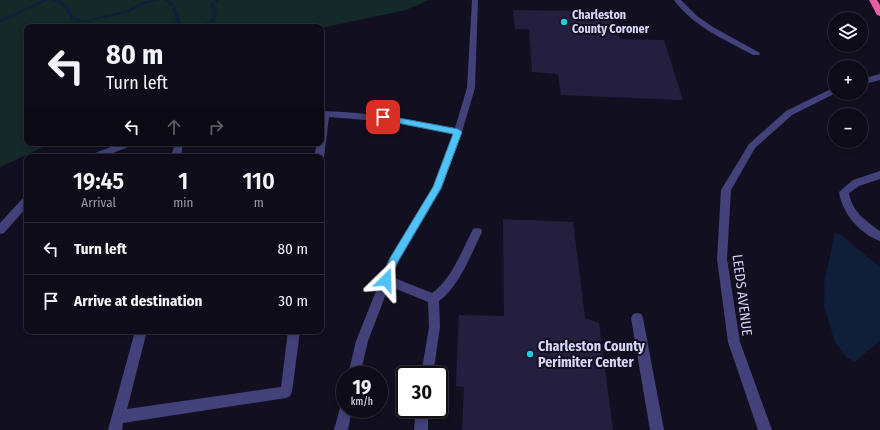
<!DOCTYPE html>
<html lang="en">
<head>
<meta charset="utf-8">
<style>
  body { margin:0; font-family:"Fira Sans Condensed",sans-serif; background:#1c1a25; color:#f1f3f6; height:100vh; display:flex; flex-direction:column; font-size:15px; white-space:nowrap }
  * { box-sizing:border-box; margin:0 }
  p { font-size:13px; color:#9b9ba2 }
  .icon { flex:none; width:22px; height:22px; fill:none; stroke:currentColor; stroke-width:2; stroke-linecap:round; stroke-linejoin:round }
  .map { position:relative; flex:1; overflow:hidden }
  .side { position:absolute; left:24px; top:154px; width:300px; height:180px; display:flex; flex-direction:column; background:#0e0c18; border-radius:8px; box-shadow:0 2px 6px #0003,0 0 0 1px #2e2c37 }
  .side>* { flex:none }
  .guide { position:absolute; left:24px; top:24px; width:300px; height:122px; border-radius:8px; box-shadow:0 2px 6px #0003,0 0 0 1px #2e2c37; background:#0e0c18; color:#f1f3f6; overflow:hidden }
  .tools { position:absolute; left:828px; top:12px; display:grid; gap:8px }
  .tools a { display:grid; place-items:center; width:40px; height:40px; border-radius:50%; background:#0e0c18; box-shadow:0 2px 6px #0003,0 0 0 1px #2e2c37; font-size:20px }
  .speed { position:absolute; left:336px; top:366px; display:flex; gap:8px; font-size:20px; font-weight:700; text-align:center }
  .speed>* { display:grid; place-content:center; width:52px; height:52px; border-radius:50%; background:#0e0c18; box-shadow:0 2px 6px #0003,0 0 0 1px #2e2c37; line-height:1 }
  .speed small { font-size:10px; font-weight:400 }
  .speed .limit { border:2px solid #111; border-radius:6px; background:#fff; color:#111 }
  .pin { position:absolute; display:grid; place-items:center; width:34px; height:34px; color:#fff; margin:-17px; border-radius:8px; box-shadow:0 2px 6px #0006 }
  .me { position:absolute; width:44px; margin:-22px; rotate:22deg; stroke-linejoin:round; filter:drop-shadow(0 0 3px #0008) }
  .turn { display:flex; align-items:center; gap:14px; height:84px; padding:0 16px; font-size:18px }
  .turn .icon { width:52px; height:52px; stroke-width:2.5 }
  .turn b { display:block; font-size:28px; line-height:34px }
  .lanes { display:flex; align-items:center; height:38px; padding:0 16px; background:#0003; justify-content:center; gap:20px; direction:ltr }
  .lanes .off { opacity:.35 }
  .eta { display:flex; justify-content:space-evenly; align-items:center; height:68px; text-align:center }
  .eta b { font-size:24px; font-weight:600; line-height:28px }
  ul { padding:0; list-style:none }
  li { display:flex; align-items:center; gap:12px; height:52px; padding:0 16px; border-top:1px solid #2e2c37 }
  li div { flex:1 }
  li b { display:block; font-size:15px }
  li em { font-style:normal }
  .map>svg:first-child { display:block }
  .green { fill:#142928 }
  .water { fill:#0f1f39 }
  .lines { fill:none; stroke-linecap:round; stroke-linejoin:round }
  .stream { fill:#0f1f39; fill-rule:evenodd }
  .building { fill:#241e3f }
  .minor { fill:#424179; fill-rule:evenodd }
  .highway { fill:#eb5ea4; fill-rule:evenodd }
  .route { fill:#4fc3f7; stroke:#337fa1 }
  .poi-dot { fill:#1ccede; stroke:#121020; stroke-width:1.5 }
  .labels { text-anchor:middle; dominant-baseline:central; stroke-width:4; stroke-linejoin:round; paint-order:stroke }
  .far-poi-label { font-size:12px; font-weight:bold; fill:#d8d4fa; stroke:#121020; text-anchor:start }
  .street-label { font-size:14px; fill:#d8d4fa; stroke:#121020 }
  .poi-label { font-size:14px; font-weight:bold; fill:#d8d4fa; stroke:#121020; text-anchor:start }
</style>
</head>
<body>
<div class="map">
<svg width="880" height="430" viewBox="0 0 880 430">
  <rect width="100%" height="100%" fill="#121020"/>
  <path class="green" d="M0 0H429L406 10 321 28 27 27V143H52L0 167Z"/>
  <path class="water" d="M835 233 841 235 880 267V340L855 362 846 357 835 342 824 306 825 278Z"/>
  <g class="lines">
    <g class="stream">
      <path d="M43 0H48L0 23V20Z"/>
      <path d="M52 0H60L68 7 74 18 85 20 113 14 129 9 139 3 152 0H159L141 5 131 11 114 16 85 22 72 20C66 10 63 4 52 0Z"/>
      <path d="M164 0H169C176 5 179 13 180 22 191 26 201 24 211 20L213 13 210 4 215 0H219L214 4 217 13 215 21C204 28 189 28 177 24 174 13 174 7 164 0Z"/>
    </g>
  </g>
  <g class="building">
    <path d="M513 10 585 11V15L612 17 620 39 664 40 683 100 561 95 558 74 532 72 529 29H515Z"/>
    <path d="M503 219 573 222 585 318 599 323 613 430H462L464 387 456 386 459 315 504 316Z"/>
  </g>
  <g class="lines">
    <g class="minor">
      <path d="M472 0H478L475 88 462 132 442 188 398 263 392 277 432 293C452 279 462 250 473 229L477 228 481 229 482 232C471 254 459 287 439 301L440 327 433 375H421L429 327 428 302 389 286 368 341 360 375H348L356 341 388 261 433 187 453 134 390 122 329 117 324 157 321 160V157H314L317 143H321V111C366 112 410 119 455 128L467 88Z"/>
      <path d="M674 0H681L697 16 713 27 760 53 759 55H753C724 39 694 27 674 0Z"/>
      <path d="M880 74V80L861 85V79Z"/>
      <path d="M835 87 836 93 792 115 755 148 731 190 727 259 740 342 772 430H758L728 342 717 259 721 190 749 144 786 111Z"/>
      <path d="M121 143H134L133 145 103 157H88L90 155Z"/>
      <path d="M175 143H183L181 157H171Z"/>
      <path d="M880 171V179L859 186 849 193C852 212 866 221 880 231V241C860 234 842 213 839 192L853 180Z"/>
      <path d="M27 196V207L4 233 0 234V223L24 197Z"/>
      <path d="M637 313 641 314 643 318 664 430H650L631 318 633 314Z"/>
      <path d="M135 331H147L127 409 281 387 288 331H300L292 392 290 396 286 398 123 423 122 430H108Z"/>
      <path d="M345 403V409H352L348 430H334L341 404Z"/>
      <path d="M416 409H428V430H414Z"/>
    </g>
    <path class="highway" d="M869 0H877L880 5V16L877 15Z"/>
  </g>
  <path class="route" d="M380 115H383L458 129 462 132 441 188 397 263 389 283 386 285 382 283 381 280 390 258 433 187 453 134 383 120 380 119Z"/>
  <g class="poi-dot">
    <circle cx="564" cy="22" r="4"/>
    <circle cx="530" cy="354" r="4"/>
  </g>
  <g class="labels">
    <g class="far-poi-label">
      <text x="572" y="15">Charleston<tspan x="572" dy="14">County Coroner</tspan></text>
    </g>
    <g class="street-label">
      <text transform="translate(742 295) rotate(83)">LEEDS AVENUE</text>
    </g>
    <g class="poi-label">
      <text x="538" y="346">Charleston County<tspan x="538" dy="16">Perimiter Center</tspan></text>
    </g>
  </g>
</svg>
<div class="tools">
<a><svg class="icon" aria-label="layers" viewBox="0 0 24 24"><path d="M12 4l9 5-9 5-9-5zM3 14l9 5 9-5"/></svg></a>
<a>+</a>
<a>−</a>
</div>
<div class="speed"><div>19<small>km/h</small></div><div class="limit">30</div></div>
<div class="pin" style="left:383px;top:117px;background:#d93025"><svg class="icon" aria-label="arrive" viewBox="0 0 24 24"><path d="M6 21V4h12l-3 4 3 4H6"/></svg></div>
<svg class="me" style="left:386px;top:280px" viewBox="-20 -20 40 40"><path d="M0-17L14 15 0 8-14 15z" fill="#4fc3f7" stroke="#fff" stroke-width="4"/></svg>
<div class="guide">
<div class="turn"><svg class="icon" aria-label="left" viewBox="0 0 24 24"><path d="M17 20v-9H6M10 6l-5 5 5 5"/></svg><div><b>80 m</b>Turn left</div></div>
<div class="lanes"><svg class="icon" aria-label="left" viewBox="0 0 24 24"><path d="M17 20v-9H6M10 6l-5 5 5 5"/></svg><svg class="icon off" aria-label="ahead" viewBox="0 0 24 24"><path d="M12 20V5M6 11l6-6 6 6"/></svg><svg class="icon off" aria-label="right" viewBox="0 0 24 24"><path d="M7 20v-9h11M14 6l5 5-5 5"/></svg></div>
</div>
<section class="side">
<div class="eta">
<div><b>19:45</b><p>Arrival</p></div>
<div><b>1</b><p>min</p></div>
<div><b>110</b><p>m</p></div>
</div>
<ul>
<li><svg class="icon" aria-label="left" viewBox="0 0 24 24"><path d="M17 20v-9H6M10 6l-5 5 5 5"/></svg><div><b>Turn left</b></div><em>80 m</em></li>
<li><svg class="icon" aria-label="arrive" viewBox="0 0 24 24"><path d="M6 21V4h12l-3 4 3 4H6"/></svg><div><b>Arrive at destination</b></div><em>30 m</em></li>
</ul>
</section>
</div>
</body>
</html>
